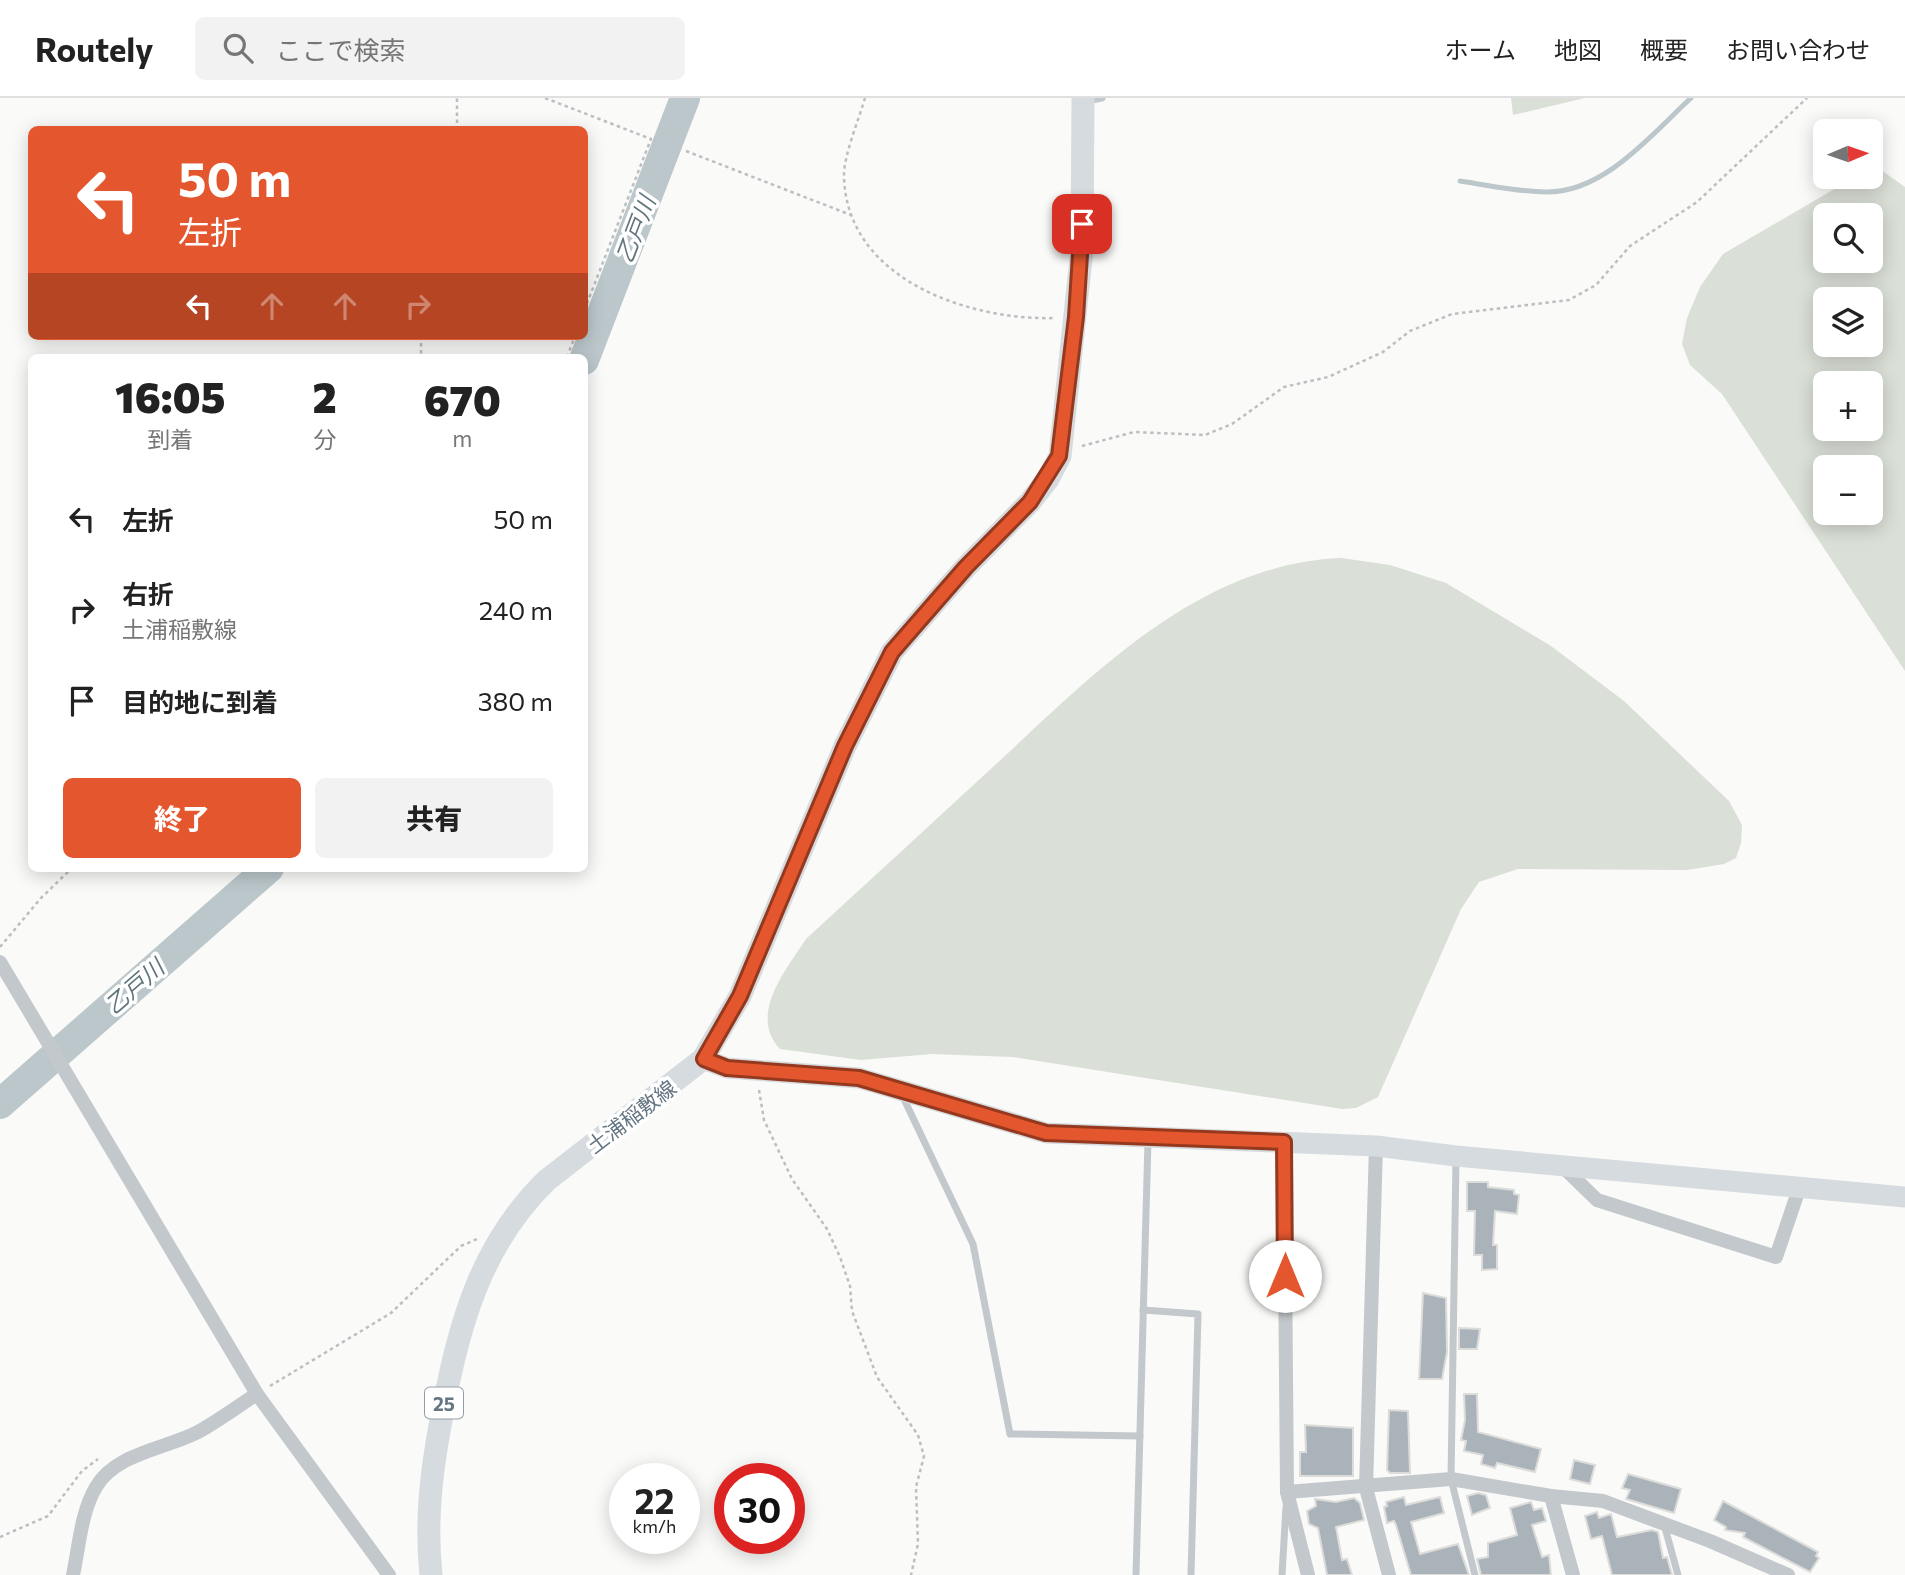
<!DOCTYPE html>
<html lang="ja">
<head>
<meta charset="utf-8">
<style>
  body { margin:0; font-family:Commissioner,"Noto Sans JP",sans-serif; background:#f2f2f2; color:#222; height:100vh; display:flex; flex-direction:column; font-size:26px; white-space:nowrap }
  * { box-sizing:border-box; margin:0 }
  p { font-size:23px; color:#767676 }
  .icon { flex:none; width:38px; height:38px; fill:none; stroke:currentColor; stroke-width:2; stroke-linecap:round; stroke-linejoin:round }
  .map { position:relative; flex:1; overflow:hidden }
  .panel { position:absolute; left:28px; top:256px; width:560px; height:518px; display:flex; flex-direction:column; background:#fff; border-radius:10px; box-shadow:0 4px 18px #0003 }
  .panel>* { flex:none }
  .banner { position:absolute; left:28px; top:28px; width:560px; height:214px; border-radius:10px; box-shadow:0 4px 18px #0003; background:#e4572e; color:#fff; overflow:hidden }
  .needle { width:46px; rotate:88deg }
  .controls { position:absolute; left:1813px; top:21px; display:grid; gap:14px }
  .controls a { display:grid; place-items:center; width:70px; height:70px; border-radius:10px; background:#fff; box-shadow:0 4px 18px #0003; font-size:35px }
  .speed { position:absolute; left:609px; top:1365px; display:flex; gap:14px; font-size:35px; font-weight:700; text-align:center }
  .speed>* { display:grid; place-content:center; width:91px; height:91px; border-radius:50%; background:#fff; box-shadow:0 4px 18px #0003; line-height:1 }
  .speed small { font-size:18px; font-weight:400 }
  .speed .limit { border:10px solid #d22; background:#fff; color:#111 }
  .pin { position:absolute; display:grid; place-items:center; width:60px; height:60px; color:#fff; margin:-30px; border-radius:14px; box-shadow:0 4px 10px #0006 }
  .me { position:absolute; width:77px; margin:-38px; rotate:0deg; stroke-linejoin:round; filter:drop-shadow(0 0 5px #0008) }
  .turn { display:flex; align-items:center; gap:24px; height:147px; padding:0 35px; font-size:32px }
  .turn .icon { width:91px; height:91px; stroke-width:2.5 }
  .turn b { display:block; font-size:49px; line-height:60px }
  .lanes { display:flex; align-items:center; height:66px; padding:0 35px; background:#0003; justify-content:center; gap:35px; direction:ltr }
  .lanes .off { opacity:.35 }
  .eta { display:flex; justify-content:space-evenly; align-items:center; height:119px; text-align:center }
  .eta b { font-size:42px; font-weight:800; line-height:49px }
  .cta { display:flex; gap:14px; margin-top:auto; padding:14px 35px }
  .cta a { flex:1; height:80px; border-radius:10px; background:#e4572e; color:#fff; font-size:28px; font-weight:800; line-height:80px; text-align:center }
  .cta a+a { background:#f2f2f2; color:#222 }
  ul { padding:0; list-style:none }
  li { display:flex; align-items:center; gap:21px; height:91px; padding:0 35px }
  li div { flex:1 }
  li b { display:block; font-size:26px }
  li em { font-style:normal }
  header { display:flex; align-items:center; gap:42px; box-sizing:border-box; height:98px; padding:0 35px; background:#fff; border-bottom:2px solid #e0e0e0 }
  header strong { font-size:33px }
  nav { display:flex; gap:38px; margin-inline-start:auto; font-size:24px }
  .search { width:490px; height:63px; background:#f2f2f2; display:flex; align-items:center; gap:18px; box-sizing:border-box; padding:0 24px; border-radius:10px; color:#767676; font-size:26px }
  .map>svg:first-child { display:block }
  .green { fill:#dadfd7; fill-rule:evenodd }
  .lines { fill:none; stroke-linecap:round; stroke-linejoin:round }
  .stream { stroke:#bbc7cb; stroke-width:5 }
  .river { stroke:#bbc7cb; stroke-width:30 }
  .building { fill:#aab3b9; stroke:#dcdcda; stroke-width:2 }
  .path { stroke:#bbbfc2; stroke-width:2.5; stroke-dasharray:3.5 3.5; stroke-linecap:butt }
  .lane { stroke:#c3c8cc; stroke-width:7 }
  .street { stroke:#c3c8cc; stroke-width:14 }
  .secondary { stroke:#d6dbdf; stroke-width:21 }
  .primary { stroke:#d6dbdf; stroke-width:23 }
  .route-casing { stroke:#94391e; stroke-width:18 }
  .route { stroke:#e4572e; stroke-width:12 }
  .labels { text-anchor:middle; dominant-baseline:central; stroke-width:7; stroke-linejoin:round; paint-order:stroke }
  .shield { fill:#fff; stroke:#939fa8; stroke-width:2 }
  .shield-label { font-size:19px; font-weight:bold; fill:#657683 }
  .street-label { font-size:21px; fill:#657683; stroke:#fff }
  .water-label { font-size:23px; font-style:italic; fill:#60757c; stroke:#fff }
</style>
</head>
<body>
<header>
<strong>Routely</strong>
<div class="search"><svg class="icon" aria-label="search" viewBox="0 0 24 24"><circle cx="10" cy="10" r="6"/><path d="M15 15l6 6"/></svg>ここで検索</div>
<nav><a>ホーム</a><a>地図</a><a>概要</a><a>お問い合わせ</a></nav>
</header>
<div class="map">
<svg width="1905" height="1477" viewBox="0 0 1905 1477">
  <rect width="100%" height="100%" fill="#fafaf8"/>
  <g class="green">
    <path d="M1511 0H1585L1513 17Z"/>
    <path d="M1874 67 1905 89V573L1722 296 1690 267 1682 246 1687 220 1700 189 1723 156 1855 79H1871V69ZM1825 117H1871V163H1825ZM1825 201H1871V247H1825ZM1825 285H1871V331H1825ZM1825 369H1871V415H1825Z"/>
    <path d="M1341 460 1390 467 1446 485 1551 548 1624 603 1729 703 1742 727 1741 745 1736 760 1724 766 1687 772 1518 771 1479 784 1461 811 1378 999 1356 1010 1342 1011 1013 959 932 956 861 962 780 951C748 917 786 872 806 841 868 784 931 726 994 668 1093 577 1198 466 1341 460Z"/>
  </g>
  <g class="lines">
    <path class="stream" d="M1460 83C1488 87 1518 94 1546 94 1604 95 1652 36 1691 0"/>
    <g class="river">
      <path d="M584 262 685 0"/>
      <path d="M0 1006 269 770"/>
    </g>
  </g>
  <g class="building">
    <path d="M1467 1084H1488V1089L1514 1092V1096L1519 1097 1517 1116 1495 1113 1493 1147H1497V1171L1482 1172V1157H1474L1475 1113H1467Z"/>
    <path d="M1423 1195 1446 1200 1447 1254 1442 1281H1419Z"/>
    <path d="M1459 1230 1480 1231 1477 1251H1459Z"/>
    <path d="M1464 1296H1477L1478 1334 1541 1351 1535 1374 1497 1365 1495 1370 1481 1366 1483 1357 1464 1353 1466 1343 1461 1342 1465 1322Z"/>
    <path d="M1389 1312 1408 1313 1410 1375H1390L1387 1372Z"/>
    <path d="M1305 1327 1353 1330V1378H1300V1354H1306Z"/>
    <path d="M1574 1362 1595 1367 1590 1386 1570 1381Z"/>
    <path d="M1628 1376 1681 1391 1674 1415 1626 1401 1630 1392 1622 1390Z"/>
    <path d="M1478 1395 1486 1397 1490 1410 1472 1417 1467 1398Z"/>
    <path d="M1404 1399 1406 1407 1440 1399 1444 1415 1411 1424 1420 1456 1458 1446 1469 1477H1411L1396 1427 1394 1423 1387 1425 1384 1409 1387 1408 1386 1404Z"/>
    <path d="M1354 1400 1360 1405 1364 1422 1336 1429 1342 1462 1347 1461 1352 1477H1327L1318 1430 1309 1426 1307 1413 1316 1408 1315 1401 1336 1404Z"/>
    <path d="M1723 1403 1818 1454 1816 1458 1819 1460 1810 1474 1743 1439 1745 1435 1725 1432 1726 1429 1714 1422Z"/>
    <path d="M1531 1404 1534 1412 1542 1410 1546 1423 1532 1427 1542 1459 1549 1457 1551 1477H1481L1477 1461 1488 1459V1445L1517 1437 1510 1410Z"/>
    <path d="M1597 1414 1599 1420 1611 1416 1617 1439 1652 1432 1658 1434 1663 1460 1667 1459 1672 1477H1612L1602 1438 1591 1441 1585 1418Z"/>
  </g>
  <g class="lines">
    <g class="path">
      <path d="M545 0 651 41 584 213"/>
      <path d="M865 0C859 21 844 57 844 77 845 181 969 223 1056 220"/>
      <path d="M457 32V0"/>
      <path d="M686 53 851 117"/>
      <path d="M421 238V259"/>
      <path d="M567 259 575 238"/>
      <path d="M1082 348 1134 334 1205 337 1232 326 1284 289 1328 279 1383 254 1410 233 1452 216 1569 202 1596 187 1630 148 1697 104 1807 0"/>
      <path d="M0 849 41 800 72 770"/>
      <path d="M759 992 764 1022 792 1081 827 1131 840 1159 850 1188 852 1213 877 1279 918 1337 924 1358 916 1389 918 1446 911 1477"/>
      <path d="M270 1288 391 1215 461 1148 477 1141"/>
      <path d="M0 1439 48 1418 82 1373 98 1361"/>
    </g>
    <g class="lane">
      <path d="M1085 3 1102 0"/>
      <path d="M903 999 973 1146 1010 1336 1140 1338"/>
      <path d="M1456 1061 1451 1381 1475 1477"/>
      <path d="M1143 1212 1198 1216 1191 1477"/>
      <path d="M1664 1426 1678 1477"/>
      <path d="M1136 1477 1148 1043"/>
      <path d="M1282 1477 1286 1409"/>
    </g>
    <g class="street">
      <path d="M0 864 257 1296 389 1477"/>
      <path d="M1284 1044 1287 1394 1308 1477"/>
      <path d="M1376 1048 1366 1390 1389 1477"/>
      <path d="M1561 1067 1597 1102 1776 1159 1799 1091"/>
      <path d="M1287 1394 1451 1381 1551 1398 1573 1477"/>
      <path d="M1551 1398 1603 1403 1710 1443 1788 1477"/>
      <path d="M73 1477C79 1449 81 1414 96 1389 116 1355 165 1351 198 1334 218 1323 238 1308 257 1296"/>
    </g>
    <path class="secondary" d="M703 961 727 970 859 980 1046 1035 1376 1048 1456 1058 1905 1099"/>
    <path class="primary" d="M431 1477C425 1420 432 1368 443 1312 459 1225 482 1145 547 1082L703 961 740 898 845 648 892 554 966 469 1030 404 1048 381 1060 358 1082 151 1083 0"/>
  </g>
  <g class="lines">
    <g class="route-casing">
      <path id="route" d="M1082 126 1076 219 1059 358 1030 404 966 469 892 554 845 648 740 898 704 961 727 970 859 980 1046 1035 1284 1044 1285 1178"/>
    </g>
    <use href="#route" class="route"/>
  </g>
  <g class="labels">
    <rect class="shield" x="425" y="1289.5" width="38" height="31" rx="5"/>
    <g class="shield-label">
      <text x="444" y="1305">25</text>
    </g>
    <g class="street-label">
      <text transform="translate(631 1018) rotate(-37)">土浦稲敷線</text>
    </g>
    <g class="water-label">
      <text transform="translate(635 131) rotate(-69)">乙戸川</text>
      <text transform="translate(134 888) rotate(-41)">乙戸川</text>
    </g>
  </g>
</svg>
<div class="controls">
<a><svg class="needle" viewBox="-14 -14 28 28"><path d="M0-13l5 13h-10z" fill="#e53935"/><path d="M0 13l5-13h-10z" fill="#767676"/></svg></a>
<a><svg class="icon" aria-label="search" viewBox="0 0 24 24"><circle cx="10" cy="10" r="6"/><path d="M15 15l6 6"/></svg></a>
<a><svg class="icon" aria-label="layers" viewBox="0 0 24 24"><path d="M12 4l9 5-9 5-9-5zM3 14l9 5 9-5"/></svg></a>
<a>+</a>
<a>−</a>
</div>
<div class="speed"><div>22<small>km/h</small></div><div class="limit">30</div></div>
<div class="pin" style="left:1082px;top:126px;background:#d93025"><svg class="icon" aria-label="arrive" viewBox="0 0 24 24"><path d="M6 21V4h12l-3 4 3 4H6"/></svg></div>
<svg class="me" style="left:1285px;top:1178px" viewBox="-20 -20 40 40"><circle r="19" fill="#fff"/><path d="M0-13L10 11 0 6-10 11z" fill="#e4572e"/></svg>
<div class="banner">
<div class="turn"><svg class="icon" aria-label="left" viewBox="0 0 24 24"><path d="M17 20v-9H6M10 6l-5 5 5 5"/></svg><div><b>50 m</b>左折</div></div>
<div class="lanes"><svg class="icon" aria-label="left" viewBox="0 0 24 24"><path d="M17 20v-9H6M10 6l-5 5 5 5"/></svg><svg class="icon off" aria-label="ahead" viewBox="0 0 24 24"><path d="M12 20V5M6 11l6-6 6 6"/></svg><svg class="icon off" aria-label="ahead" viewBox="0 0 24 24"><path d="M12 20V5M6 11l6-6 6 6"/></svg><svg class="icon off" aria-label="right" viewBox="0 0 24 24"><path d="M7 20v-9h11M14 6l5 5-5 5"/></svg></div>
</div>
<section class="panel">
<div class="eta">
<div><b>16:05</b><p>到着</p></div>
<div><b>2</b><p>分</p></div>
<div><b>670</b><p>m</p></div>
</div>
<ul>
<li><svg class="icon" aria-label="left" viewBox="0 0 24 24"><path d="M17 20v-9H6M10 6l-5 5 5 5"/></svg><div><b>左折</b></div><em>50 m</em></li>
<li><svg class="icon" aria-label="right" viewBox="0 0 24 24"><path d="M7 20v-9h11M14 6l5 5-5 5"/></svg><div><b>右折</b><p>土浦稲敷線</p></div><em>240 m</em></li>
<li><svg class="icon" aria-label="arrive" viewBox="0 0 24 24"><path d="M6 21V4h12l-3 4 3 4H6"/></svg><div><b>目的地に到着</b></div><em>380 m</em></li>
</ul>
<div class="cta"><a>終了</a><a>共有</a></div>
</section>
</div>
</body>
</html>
